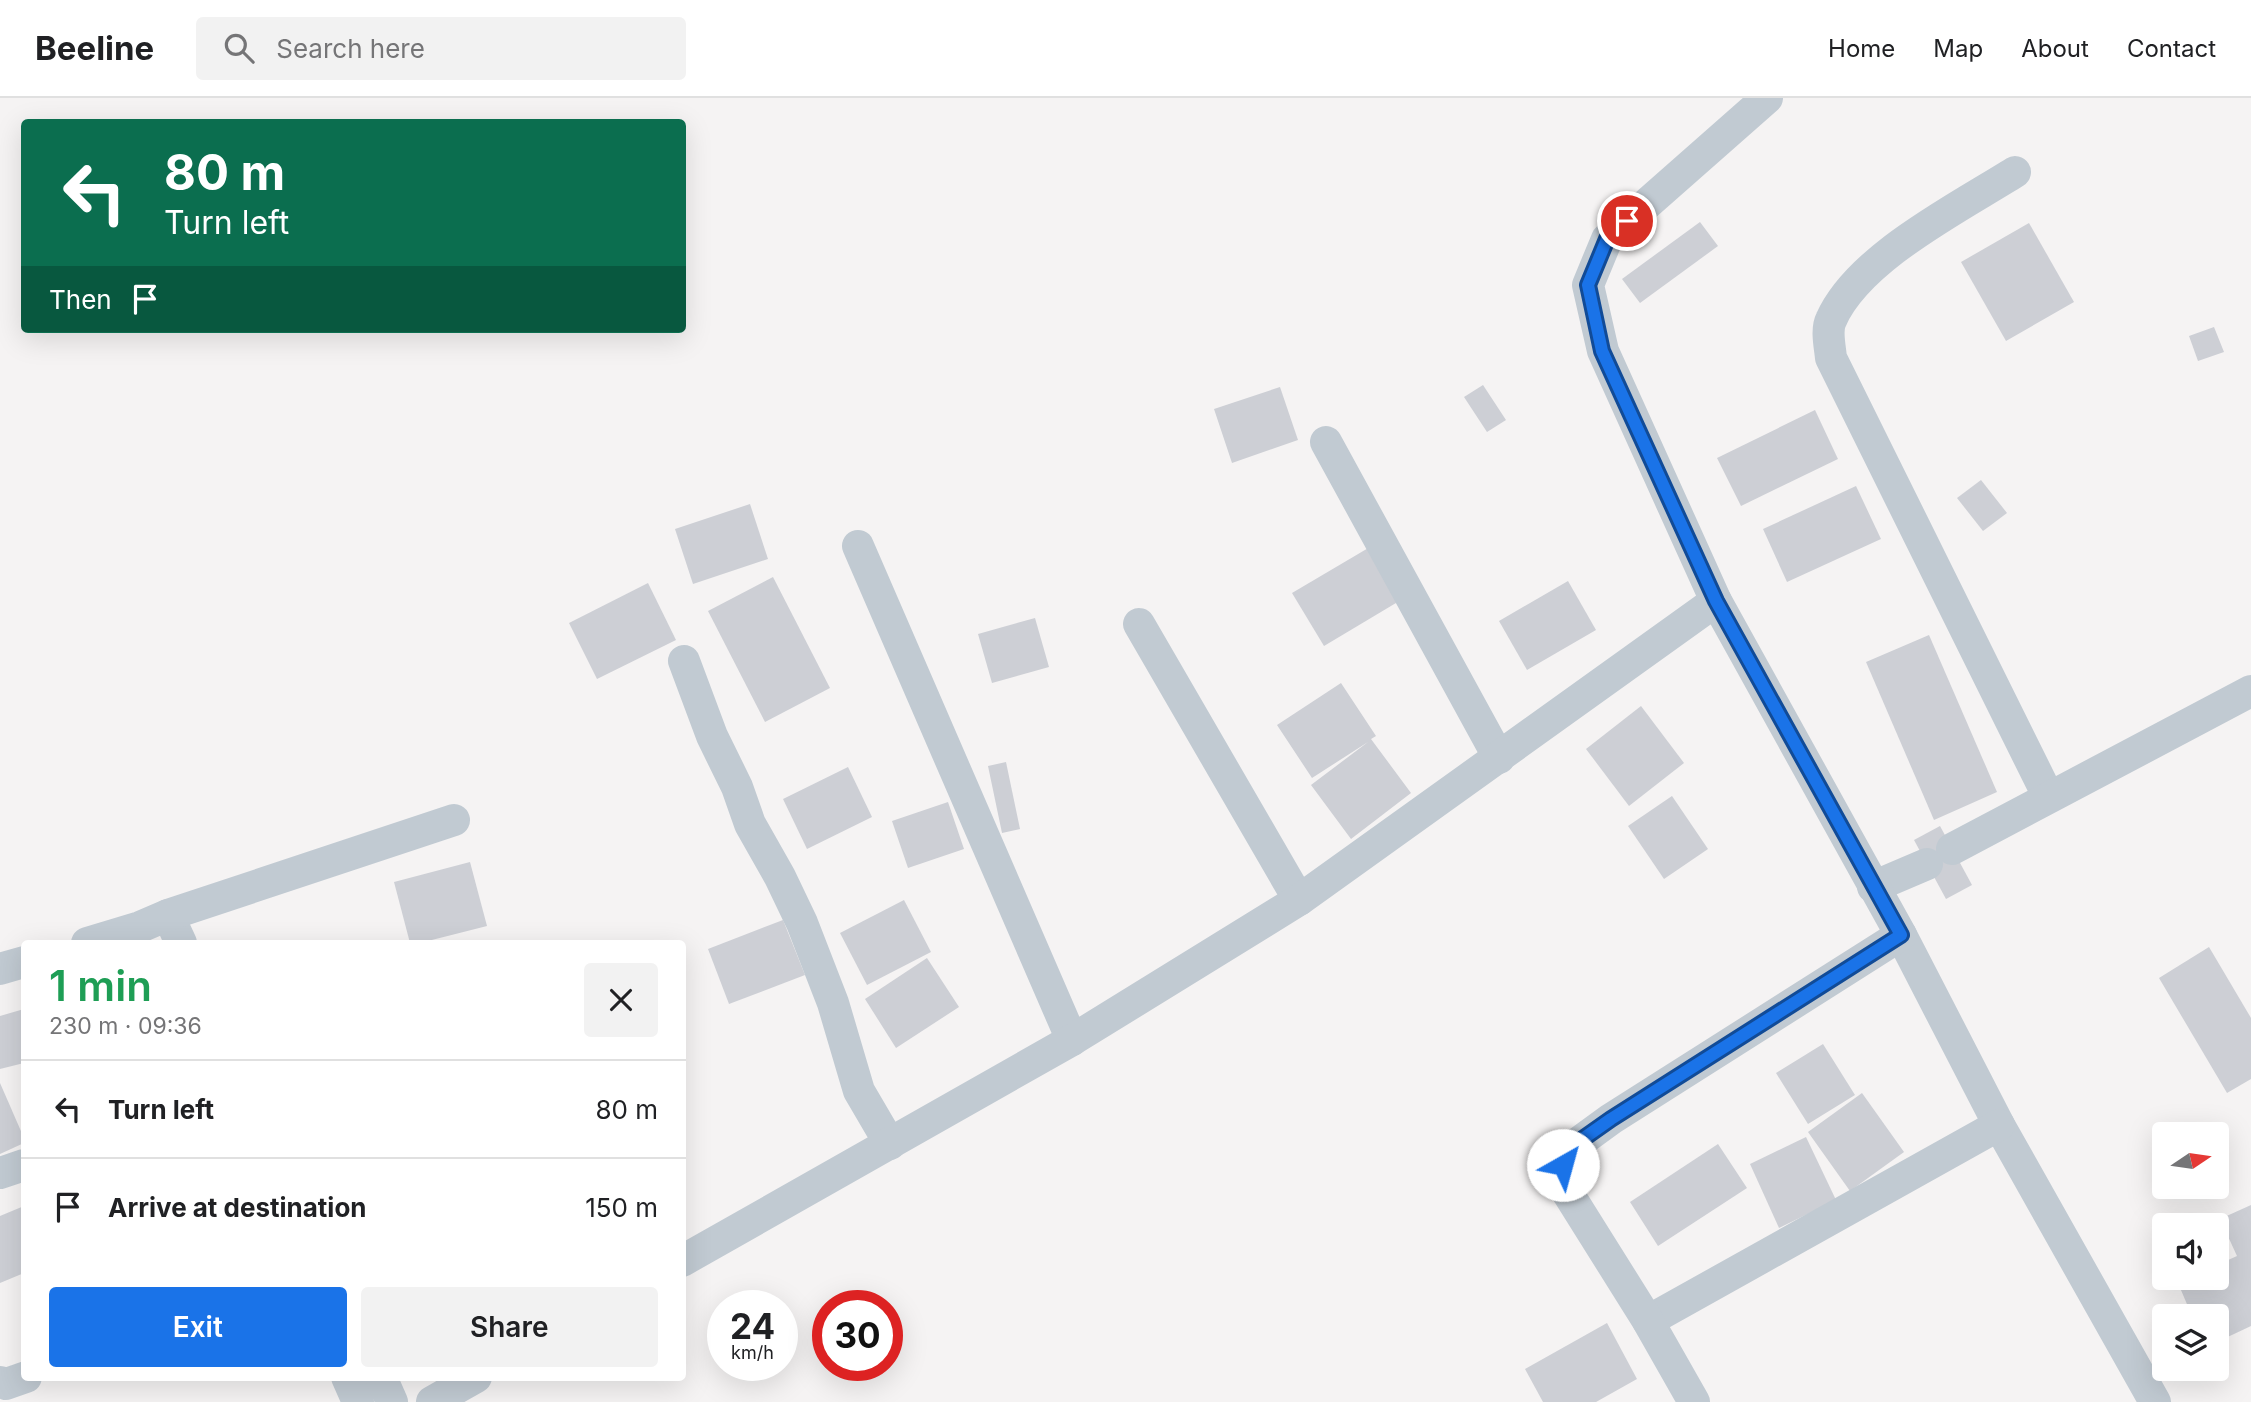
<!DOCTYPE html>
<html lang="en">
<head>
<meta charset="utf-8">
<style>
  body { margin:0; font-family:Inter,sans-serif; background:#f2f2f2; color:#202124; height:100vh; display:flex; flex-direction:column; font-size:26px; white-space:nowrap }
  * { box-sizing:border-box; margin:0 }
  p { font-size:23px; color:#757577 }
  .icon { flex:none; width:38px; height:38px; fill:none; stroke:currentColor; stroke-width:2; stroke-linecap:round; stroke-linejoin:round }
  .map { position:relative; flex:1; overflow:hidden }
  .side { position:absolute; left:21px; top:842px; width:665px; height:441px; display:flex; flex-direction:column; background:#fff; border-radius:7px; box-shadow:0 7px 28px #0002 }
  .side>* { flex:none }
  .top-card { position:absolute; left:21px; top:21px; width:665px; height:214px; border-radius:7px; box-shadow:0 7px 28px #0002; background:#0b6e4f; color:#fff; overflow:hidden }
  .needle { width:46px; rotate:77deg }
  .fabs { position:absolute; left:2152px; top:1024px; display:grid; gap:14px }
  .fabs a { display:grid; place-items:center; width:77px; height:77px; border-radius:7px; background:#fff; box-shadow:0 7px 28px #0002; font-size:35px }
  .speed { position:absolute; left:707px; top:1192px; display:flex; gap:14px; font-size:35px; font-weight:700; text-align:center }
  .speed>* { display:grid; place-content:center; width:91px; height:91px; border-radius:50%; background:#fff; box-shadow:0 7px 28px #0002; line-height:1 }
  .speed small { font-size:18px; font-weight:400 }
  .speed .limit { border:10px solid #d22; background:#fff; color:#111 }
  .pin { position:absolute; display:grid; place-items:center; width:60px; height:60px; color:#fff; margin:-30px; border:4px solid #fff; border-radius:50%; box-shadow:0 2px 7px #0007 }
  .me { position:absolute; width:77px; margin:-38px; rotate:38deg; stroke-linejoin:round; filter:drop-shadow(0 0 5px #0008) }
  .turn { display:flex; align-items:center; gap:24px; height:147px; padding:0 28px; font-size:32px }
  .turn .icon { width:91px; height:91px; stroke-width:2.5 }
  .turn b { display:block; font-size:49px; line-height:60px }
  .then { display:flex; align-items:center; height:66px; padding:0 28px; background:#0003; gap:14px; font-size:26px }
  .round { display:grid; place-items:center; flex:none; width:74px; height:74px; border-radius:7px; background:#f2f2f2 }
  .head { display:flex; align-items:center; justify-content:space-between; height:119px; padding:0 28px }
  h1 { font-size:42px; font-weight:600; line-height:52px; color:#1e9e55 }
  .primary-button { display:flex; gap:14px; margin-top:auto; padding:14px 28px }
  .primary-button a { flex:1; height:80px; border-radius:7px; background:#1a73e8; color:#fff; font-size:28px; font-weight:600; line-height:80px; text-align:center }
  .primary-button a+a { background:#f2f2f2; color:#202124 }
  ul { padding:0; list-style:none }
  li { display:flex; align-items:center; gap:21px; height:98px; padding:0 28px; border-top:2px solid #e0e0e0 }
  li div { flex:1 }
  li b { display:block; font-size:26px }
  li em { font-style:normal }
  header { display:flex; align-items:center; gap:42px; box-sizing:border-box; height:98px; padding:0 35px; background:#fff; border-bottom:2px solid #e0e0e0 }
  header strong { font-size:33px }
  nav { display:flex; gap:38px; margin-inline-start:auto; font-size:24px }
  .search { width:490px; height:63px; background:#f2f2f2; display:flex; align-items:center; gap:18px; box-sizing:border-box; padding:0 24px; border-radius:7px; color:#757577; font-size:26px }
  .map>svg:first-child { display:block }
  .building { fill:#cdcfd5 }
  .lines { fill:none; stroke-linecap:round; stroke-linejoin:round }
  .street { stroke:#c1cad2; stroke-width:32 }
  .route-casing { stroke:#114b97; stroke-width:18 }
  .route { stroke:#1a73e8; stroke-width:12 }
</style>
</head>
<body>
<header>
<strong>Beeline</strong>
<div class="search"><svg class="icon" aria-label="search" viewBox="0 0 24 24"><circle cx="10" cy="10" r="6"/><path d="M15 15l6 6"/></svg>Search here</div>
<nav><a>Home</a><a>Map</a><a>About</a><a>Contact</a></nav>
</header>
<div class="map">
<svg width="2251" height="1304" viewBox="0 0 2251 1304">
  <rect width="100%" height="100%" fill="#f5f3f3"/>
  <g class="building">
    <path d="M1700 124 1718 148 1640 205 1622 181Z"/>
    <path d="M2029 125 2074 204 2006 243 1961 164Z"/>
    <path d="M2214 229 2224 254 2198 263 2189 238Z"/>
    <path d="M1483 287 1506 322 1487 334 1464 299Z"/>
    <path d="M1280 289 1298 342 1232 365 1214 311Z"/>
    <path d="M1815 312 1838 361 1741 408 1717 360Z"/>
    <path d="M1981 382 2007 415 1983 433 1957 400Z"/>
    <path d="M1856 388 1881 441 1787 484 1763 431Z"/>
    <path d="M750 406 768 461 693 486 675 431Z"/>
    <path d="M1370 449 1401 502 1324 548 1292 495Z"/>
    <path d="M773 479 830 590 765 624 708 513Z"/>
    <path d="M1568 483 1596 532 1527 572 1499 523Z"/>
    <path d="M648 485 676 542 597 581 569 525Z"/>
    <path d="M1035 520 1049 569 992 585 978 536Z"/>
    <path d="M1929 537 1997 694 1934 722 1866 564Z"/>
    <path d="M1341 585 1376 638 1371 641 1411 695 1351 741 1311 687 1368 644 1312 680 1277 627Z"/>
    <path d="M1641 608 1684 665 1629 708 1586 651Z"/>
    <path d="M1006 664 1020 731 1002 735 988 668Z"/>
    <path d="M848 669 872 719 807 751 783 701Z"/>
    <path d="M1672 698 1708 751 1664 781 1628 728Z"/>
    <path d="M948 704 964 751 908 770 892 723Z"/>
    <path d="M1940 728 1972 787 1946 801 1914 742Z"/>
    <path d="M470 764 487 828 420 845H410L394 784Z"/>
    <path d="M904 802 931 854 867 887 840 835Z"/>
    <path d="M783 822 805 877 729 906 708 851Z"/>
    <path d="M2209 849 2251 920V981L2227 995 2159 880Z"/>
    <path d="M927 860 959 909 896 950 865 901Z"/>
    <path d="M24 911V965L0 971V918Z"/>
    <path d="M1823 946 1855 997 1808 1026 1776 975Z"/>
    <path d="M0 985 24 1040V1045L0 1056Z"/>
    <path d="M1862 995 1904 1054 1850 1093 1808 1034Z"/>
    <path d="M1806 1039 1836 1102 1779 1130 1750 1066Z"/>
    <path d="M1718 1046 1747 1090 1658 1148 1630 1104Z"/>
    <path d="M2251 1107V1228L2217 1244V1218H2192L2178 1185 2191 1180H2217V1167L2237 1158 2220 1121Z"/>
    <path d="M24 1108V1175L0 1185V1118Z"/>
    <path d="M1607 1225 1637 1281 1596 1304H1543L1525 1271Z"/>
  </g>
  <g class="lines">
    <g class="street">
      <path d="M2015 74C1958 110 1858 160 1831 222 1826 232 1830 249 1831 260L2048 698"/>
      <path d="M1326 344 1499 660"/>
      <path d="M858 448 1072 942"/>
      <path d="M1716 503 1603 253 1588 187 1607 141 1767 0"/>
      <path d="M1139 526 1299 802"/>
      <path d="M684 563 712 638 737 689 750 726 780 779 802 825 833 905 859 993 890 1046"/>
      <path d="M1952 751 2251 593"/>
      <path d="M1873 789 1927 766"/>
      <path d="M168 817 181 845"/>
      <path d="M87 845 140 829 168 817 454 722"/>
      <path d="M0 871 24 864"/>
      <path d="M0 1075 24 1067"/>
      <path d="M682 1163 1072 942 1299 802 1716 503 1901 837 1999 1027 2155 1304"/>
      <path d="M1648 1223 1999 1027"/>
      <path d="M347 1279 358 1304"/>
      <path d="M381 1279 392 1304"/>
      <path d="M0 1284 6 1286 26 1279"/>
      <path d="M432 1304 476 1279"/>
      <path d="M1694 1304 1648 1223 1559 1081 1567 1053 1611 1021 1901 837"/>
    </g>
  </g>
  <g class="lines">
    <g class="route-casing">
      <path id="route" d="M1563 1067 1567 1052 1611 1021 1901 837 1716 503 1602 253 1588 187 1607 141 1627 123"/>
    </g>
    <use href="#route" class="route"/>
  </g>
</svg>
<div class="fabs">
<a><svg class="needle" viewBox="-14 -14 28 28"><path d="M0-13l5 13h-10z" fill="#e53935"/><path d="M0 13l5-13h-10z" fill="#757577"/></svg></a>
<a><svg class="icon" aria-label="sound" viewBox="0 0 24 24"><path d="M4 9h4l5-4v14l-5-4H4zM17 9q2 3 0 6"/></svg></a>
<a><svg class="icon" aria-label="layers" viewBox="0 0 24 24"><path d="M12 4l9 5-9 5-9-5zM3 14l9 5 9-5"/></svg></a>
</div>
<div class="speed"><div>24<small>km/h</small></div><div class="limit">30</div></div>
<div class="pin" style="left:1627px;top:123px;background:#d93025"><svg class="icon" aria-label="arrive" viewBox="0 0 24 24"><path d="M6 21V4h12l-3 4 3 4H6"/></svg></div>
<svg class="me" style="left:1563px;top:1067px" viewBox="-20 -20 40 40"><circle r="19" fill="#fff"/><path d="M0-13L10 11 0 6-10 11z" fill="#1a73e8"/></svg>
<div class="top-card">
<div class="turn"><svg class="icon" aria-label="left" viewBox="0 0 24 24"><path d="M17 20v-9H6M10 6l-5 5 5 5"/></svg><div><b>80 m</b>Turn left</div></div>
<div class="then">Then<svg class="icon" aria-label="arrive" viewBox="0 0 24 24"><path d="M6 21V4h12l-3 4 3 4H6"/></svg></div>
</div>
<section class="side">
<div class="head"><div><h1>1 min</h1><p>230 m · 09:36</p></div><a class="round"><svg class="icon" aria-label="close" viewBox="0 0 24 24"><path d="M6 6l12 12M18 6L6 18"/></svg></a></div>
<ul>
<li><svg class="icon" aria-label="left" viewBox="0 0 24 24"><path d="M17 20v-9H6M10 6l-5 5 5 5"/></svg><div><b>Turn left</b></div><em>80 m</em></li>
<li><svg class="icon" aria-label="arrive" viewBox="0 0 24 24"><path d="M6 21V4h12l-3 4 3 4H6"/></svg><div><b>Arrive at destination</b></div><em>150 m</em></li>
</ul>
<div class="primary-button"><a>Exit</a><a>Share</a></div>
</section>
</div>
</body>
</html>
